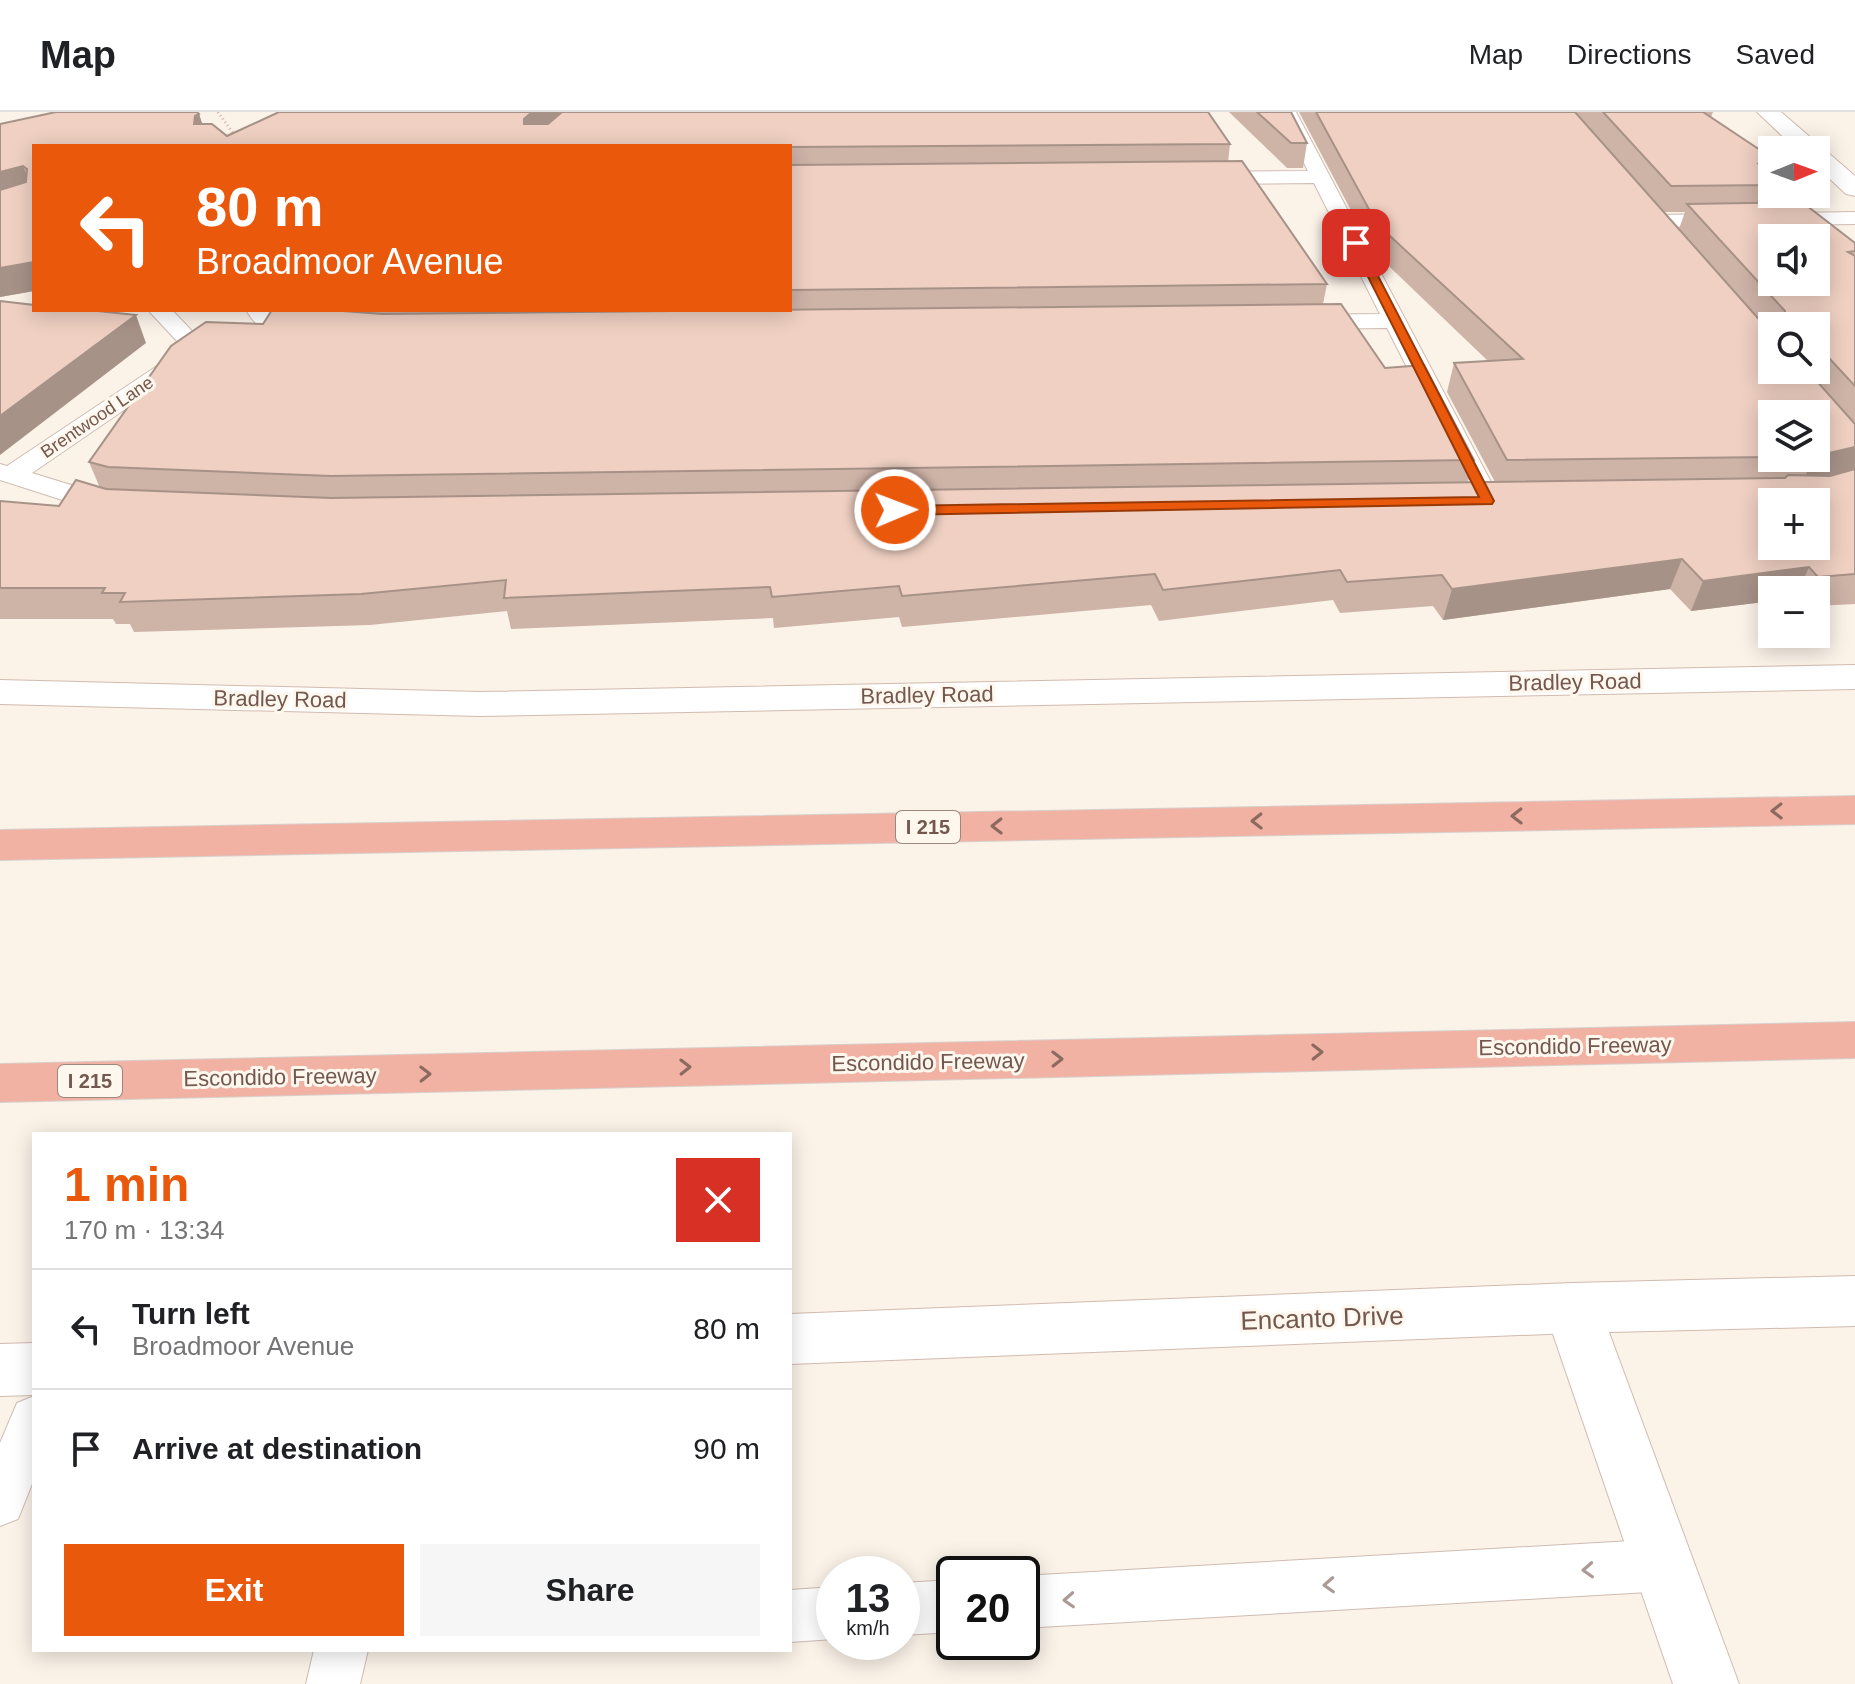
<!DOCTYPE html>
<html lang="en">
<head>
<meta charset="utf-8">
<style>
  body { margin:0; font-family:Arial,sans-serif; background:#f6f6f6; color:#202124; height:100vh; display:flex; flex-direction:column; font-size:30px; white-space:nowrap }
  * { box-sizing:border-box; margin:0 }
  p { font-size:26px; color:#757577 }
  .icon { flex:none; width:44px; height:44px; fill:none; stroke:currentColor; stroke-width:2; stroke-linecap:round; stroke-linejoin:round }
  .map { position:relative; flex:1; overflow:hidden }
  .details { position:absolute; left:32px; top:1020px; width:760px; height:520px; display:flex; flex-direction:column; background:#fff; border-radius:0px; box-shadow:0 4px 20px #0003 }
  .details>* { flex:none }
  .banner { position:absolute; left:32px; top:32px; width:760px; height:168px; border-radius:0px; box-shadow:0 4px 20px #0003; background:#ea580c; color:#fff; overflow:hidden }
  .needle { width:52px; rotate:89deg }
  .controls { position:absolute; left:1758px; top:24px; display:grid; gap:16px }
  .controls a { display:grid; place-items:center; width:72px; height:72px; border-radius:0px; background:#fff; box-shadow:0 4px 20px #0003; font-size:40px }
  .speed { position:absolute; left:816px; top:1444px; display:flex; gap:16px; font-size:40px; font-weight:700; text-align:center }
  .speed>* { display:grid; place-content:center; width:104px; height:104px; border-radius:50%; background:#fff; box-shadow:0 4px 20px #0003; line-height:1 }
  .speed small { font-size:20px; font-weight:400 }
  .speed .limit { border:4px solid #111; border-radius:12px; background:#fff; color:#111 }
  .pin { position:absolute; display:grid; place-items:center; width:68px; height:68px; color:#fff; margin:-34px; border-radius:16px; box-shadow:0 4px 12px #0006 }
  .me { position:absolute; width:88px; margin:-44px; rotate:89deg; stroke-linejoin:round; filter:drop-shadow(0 0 6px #0008) }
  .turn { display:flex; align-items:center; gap:28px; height:168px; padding:0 32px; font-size:36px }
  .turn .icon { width:104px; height:104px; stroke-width:2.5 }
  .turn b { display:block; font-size:56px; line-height:68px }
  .round { display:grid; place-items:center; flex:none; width:84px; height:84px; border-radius:0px; background:#f6f6f6 }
  .head { display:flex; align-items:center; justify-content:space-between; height:136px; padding:0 32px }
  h1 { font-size:48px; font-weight:700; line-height:60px; color:#ea580c }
  .action { display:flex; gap:16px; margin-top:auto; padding:16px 32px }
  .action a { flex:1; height:92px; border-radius:0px; background:#ea580c; color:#fff; font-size:32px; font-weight:700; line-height:92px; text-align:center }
  .action a+a { background:#f6f6f6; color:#202124 }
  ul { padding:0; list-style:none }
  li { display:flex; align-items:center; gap:24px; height:120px; padding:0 32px; border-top:2px solid #e0e0e0 }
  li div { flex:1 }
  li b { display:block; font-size:30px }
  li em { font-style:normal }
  header { display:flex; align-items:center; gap:48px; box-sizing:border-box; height:112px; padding:0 40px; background:#fff; border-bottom:2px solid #e0e0e0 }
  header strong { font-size:38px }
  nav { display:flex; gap:44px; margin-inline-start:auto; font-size:28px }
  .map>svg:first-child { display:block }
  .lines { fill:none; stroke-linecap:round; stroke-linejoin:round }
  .lane-casing { stroke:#cebcb2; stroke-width:2 }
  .street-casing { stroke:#cebcb2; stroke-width:2 }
  .secondary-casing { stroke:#d1bbaf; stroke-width:2 }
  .highway-casing { stroke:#d8d0cd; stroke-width:2 }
  .path { stroke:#d4b3a4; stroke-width:3; stroke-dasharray:1 3; stroke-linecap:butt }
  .lane { fill:#fff; fill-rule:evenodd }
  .street { fill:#fff; fill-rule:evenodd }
  .secondary { fill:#fff; fill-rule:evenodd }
  .highway { fill:#f1b2a3; fill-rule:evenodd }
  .wall { fill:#ceb3a7; fill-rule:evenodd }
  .shaded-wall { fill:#a79288 }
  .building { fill:#efd0c2; stroke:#a79288; stroke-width:2; fill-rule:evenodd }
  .oneway { stroke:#8d6a5f }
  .oneway2 { stroke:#ac9b95 }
  .route { fill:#ea580c; stroke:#983908; stroke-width:2 }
  .labels { text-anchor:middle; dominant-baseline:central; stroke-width:6; stroke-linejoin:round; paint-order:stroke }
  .far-street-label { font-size:18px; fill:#74584e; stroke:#fef7ee }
  .shield { fill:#fef7ee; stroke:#9d887e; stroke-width:2 }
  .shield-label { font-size:20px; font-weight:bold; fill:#74584e }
  .street-label { font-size:22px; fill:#74584e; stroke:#fef7ee }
  .near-street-label { font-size:26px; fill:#74584e; stroke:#fef7ee }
</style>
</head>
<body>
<header>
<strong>Map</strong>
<nav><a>Map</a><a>Directions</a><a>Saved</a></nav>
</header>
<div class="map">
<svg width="1855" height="1572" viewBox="0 0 1855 1572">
  <rect width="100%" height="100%" fill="#fbf2e8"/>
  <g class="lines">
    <g class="lane-casing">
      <g id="lane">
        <path d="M1278 0H1296L1501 389 1498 395H1478L1475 389 1387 216 1304 217 1296 215 1293 210 1296 205 1304 203 1380 202 1314 71 1205 72 1195 66 1205 60 1308 59Z"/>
        <path d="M1855 100V112L1655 115 1645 109 1655 103Z"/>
        <path d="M148 198H172L209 237 205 242 192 243 195 247 191 252 32 361 123 389 127 395 123 401H103L0 368V352L7 354 175 242 188 241Z"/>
        <path d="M246 198H269L275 204 322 209 325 214 322 219C310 222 268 220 258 213 253 209 249 203 246 198Z"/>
        <path d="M34 1284V1367L18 1407 0 1414V1331L17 1291Z"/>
        <path d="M1666 1427 1684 1435 1692 1453 1684 1471 1666 1479 1022 1516V1464Z"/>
        <path d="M954 1468V1520L902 1523V1471Z"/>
        <path d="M834 1475V1527L790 1530V1478Z"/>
        <path d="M314 1538H368L360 1572H306Z"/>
      </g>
    </g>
    <g class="street-casing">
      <path id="street" d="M1572 1171 1592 1179 1600 1196 1739 1572H1673L1544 1196 1552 1179Z"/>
    </g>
    <g class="secondary-casing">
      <g id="secondary">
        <path d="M1757 0H1781L1855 64V84L1846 82 1816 54V38H1797Z"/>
        <path d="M1855 553V577L480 604 0 592V568L480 580Z"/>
        <path d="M1855 1164V1214L1572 1221 790 1252V1202L1572 1171Z"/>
        <path d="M34 1231V1283L0 1284V1232Z"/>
      </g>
    </g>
    <g class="highway-casing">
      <g id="highway">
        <path d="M1855 684V712L0 748V718Z"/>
        <path d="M1855 910V946L0 990V952Z"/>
      </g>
    </g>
    <path class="path" d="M218 0 233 21 234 34"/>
    <use href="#lane" class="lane"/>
    <use href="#street" class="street"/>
    <use href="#secondary" class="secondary"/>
    <use href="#highway" class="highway"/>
  </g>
  <g class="wall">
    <path d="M1229 0H1291L1307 31 1303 56H1287Z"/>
    <path d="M1299 0H1713L1711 5 1772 46V82H1776L1773 91 1855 131V492L1816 494V478H1772V489L1691 499 1670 477 1443 508 1433 494 1340 501 1333 488 1159 509 1151 493 902 515 899 505 774 516 773 506 511 517 507 499 370 513 134 520 130 512H116L113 507H0V389L59 394 100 376 89 350 263 212 272 198H790V34H34V179L0 185V12L199 2 202 12 227 24 1230 32 1228 50 1327 172 1323 192 1474 348 1468 370H1495L1447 280 1454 251 1488 249 1372 138ZM1664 100H1685L1679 117ZM1772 214H1816V258H1772ZM1772 302 1816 346H1772Z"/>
  </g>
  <g class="shaded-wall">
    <path d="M532 0H564L528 32 524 7Z"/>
    <path d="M199 2 207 26 194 12 195 4Z"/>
    <path d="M23 54 33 79 0 89V60Z"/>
    <path d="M34 150V179L0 185V156Z"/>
    <path d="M136 203 146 231 0 343V304Z"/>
    <path d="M1855 335V360L1801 374 1813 346H1816V344Z"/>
    <path d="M1682 447 1670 477 1443 508 1452 477Z"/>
    <path d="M1809 455 1799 478H1772V489L1691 499 1703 469Z"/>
  </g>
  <g class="building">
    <path d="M56 0H197L199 2 195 4 194 12H212L227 24 279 0H532L524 7V12H548L562 0H1208L1230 32 790 35V34H34V150L0 156V78L26 70 27 57 23 54 0 60V12Z"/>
    <path d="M1257 0H1291L1307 31H1291Z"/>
    <path d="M1316 0H1575L1772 222V258H1807L1855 312V335L1816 344V302H1772V345L1507 348 1454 251 1523 247 1377 112Z"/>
    <path d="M1603 0H1703L1772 46V51L1759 52 1767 57 1760 58 1772 67V73L1671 74Z"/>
    <path d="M1242 49 1327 172 790 178V53Z"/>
    <path d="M1802 90 1855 131V139L1848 140 1855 144V274L1816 232V214H1785V199L1687 92ZM1772 126H1816V170H1772Z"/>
    <path d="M0 189 34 193V198H88L136 203 0 304Z"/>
    <path d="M1341 192 1385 256 1424 253 1474 348 331 364 108 355 89 350 171 234 206 210 263 212 272 198H330L382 202Z"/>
    <path d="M1855 357V462L1818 465 1809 455 1703 469 1682 447 1452 477 1442 463 1347 470 1340 458 1163 478 1155 462 902 484 899 474 772 485 770 475 504 486 506 468 361 482 120 490 125 481H102L105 476H0V389L59 394 76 368 106 377 331 386 1785 366 1788 363 1830 364ZM1772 390H1816V434H1772Z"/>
  </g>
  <defs><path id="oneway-chevron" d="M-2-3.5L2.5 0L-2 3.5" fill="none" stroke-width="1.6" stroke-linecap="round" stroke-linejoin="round" transform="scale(2)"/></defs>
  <g class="oneway">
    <use href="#oneway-chevron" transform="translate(1777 699) rotate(179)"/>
    <use href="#oneway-chevron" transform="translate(1517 704) rotate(179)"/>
    <use href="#oneway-chevron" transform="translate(1257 709) rotate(179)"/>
    <use href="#oneway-chevron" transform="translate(997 714) rotate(179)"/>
    <use href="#oneway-chevron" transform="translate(1317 940) rotate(-1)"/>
    <use href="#oneway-chevron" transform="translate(1057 947) rotate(-1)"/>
    <use href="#oneway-chevron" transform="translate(685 955) rotate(-1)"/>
    <use href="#oneway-chevron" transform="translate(425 962) rotate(-1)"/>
  </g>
  <g class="oneway2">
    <use href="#oneway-chevron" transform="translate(1588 1458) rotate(177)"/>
    <use href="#oneway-chevron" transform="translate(1329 1473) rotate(177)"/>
    <use href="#oneway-chevron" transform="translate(1069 1488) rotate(177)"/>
  </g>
  <path class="route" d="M1356 128 1361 131 1494 389 1492 392 895 403 889 398 895 394 1479 385 1351 131Z"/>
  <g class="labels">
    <g class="far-street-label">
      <text transform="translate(97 305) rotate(-34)">Brentwood Lane</text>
    </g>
    <g class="shield">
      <rect x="896" y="699" width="64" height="32" rx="6"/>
      <rect x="58" y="953" width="64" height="32" rx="6"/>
    </g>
    <g class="shield-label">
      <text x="928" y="715">I 215</text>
      <text x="90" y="969">I 215</text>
    </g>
    <g class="street-label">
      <text transform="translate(1575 570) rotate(-1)">Bradley Road</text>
      <text transform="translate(927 583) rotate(-1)">Bradley Road</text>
      <text transform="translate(280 587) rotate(1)">Bradley Road</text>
      <text transform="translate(1575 934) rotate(-1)">Escondido Freeway</text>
      <text transform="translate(928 950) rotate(-1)">Escondido Freeway</text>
      <text transform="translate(280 965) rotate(-1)">Escondido Freeway</text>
    </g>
    <g class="near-street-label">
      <text transform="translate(1322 1206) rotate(-2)">Encanto Drive</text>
    </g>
  </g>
</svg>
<div class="controls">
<a><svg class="needle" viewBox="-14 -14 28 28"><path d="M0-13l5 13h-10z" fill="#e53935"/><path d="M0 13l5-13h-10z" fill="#757577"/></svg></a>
<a><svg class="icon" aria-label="sound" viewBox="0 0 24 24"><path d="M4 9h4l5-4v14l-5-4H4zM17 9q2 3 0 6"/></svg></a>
<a><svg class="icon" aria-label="search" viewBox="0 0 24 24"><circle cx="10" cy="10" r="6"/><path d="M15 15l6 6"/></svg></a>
<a><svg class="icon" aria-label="layers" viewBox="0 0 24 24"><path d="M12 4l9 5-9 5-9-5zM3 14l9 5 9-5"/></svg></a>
<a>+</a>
<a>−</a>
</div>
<div class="speed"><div>13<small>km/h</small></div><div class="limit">20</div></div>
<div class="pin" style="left:1356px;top:131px;background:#d93025"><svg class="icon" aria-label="arrive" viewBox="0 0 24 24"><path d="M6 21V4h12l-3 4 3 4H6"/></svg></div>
<svg class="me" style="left:895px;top:398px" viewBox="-20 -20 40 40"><circle r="17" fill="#ea580c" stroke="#fff" stroke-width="3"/><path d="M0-11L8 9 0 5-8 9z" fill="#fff"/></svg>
<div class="banner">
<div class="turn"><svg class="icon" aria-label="left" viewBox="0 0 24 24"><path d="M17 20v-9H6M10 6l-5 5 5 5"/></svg><div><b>80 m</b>Broadmoor Avenue</div></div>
</div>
<section class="details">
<div class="head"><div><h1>1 min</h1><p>170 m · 13:34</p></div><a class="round" style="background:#d93025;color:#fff"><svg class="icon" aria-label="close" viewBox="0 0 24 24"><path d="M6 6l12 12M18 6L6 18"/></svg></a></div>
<ul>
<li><svg class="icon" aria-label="left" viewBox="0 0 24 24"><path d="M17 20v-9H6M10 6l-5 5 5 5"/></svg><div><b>Turn left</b><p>Broadmoor Avenue</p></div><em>80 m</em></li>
<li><svg class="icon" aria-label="arrive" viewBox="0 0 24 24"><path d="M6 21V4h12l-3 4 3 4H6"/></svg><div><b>Arrive at destination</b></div><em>90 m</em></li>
</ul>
<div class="action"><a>Exit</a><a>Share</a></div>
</section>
</div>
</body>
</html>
